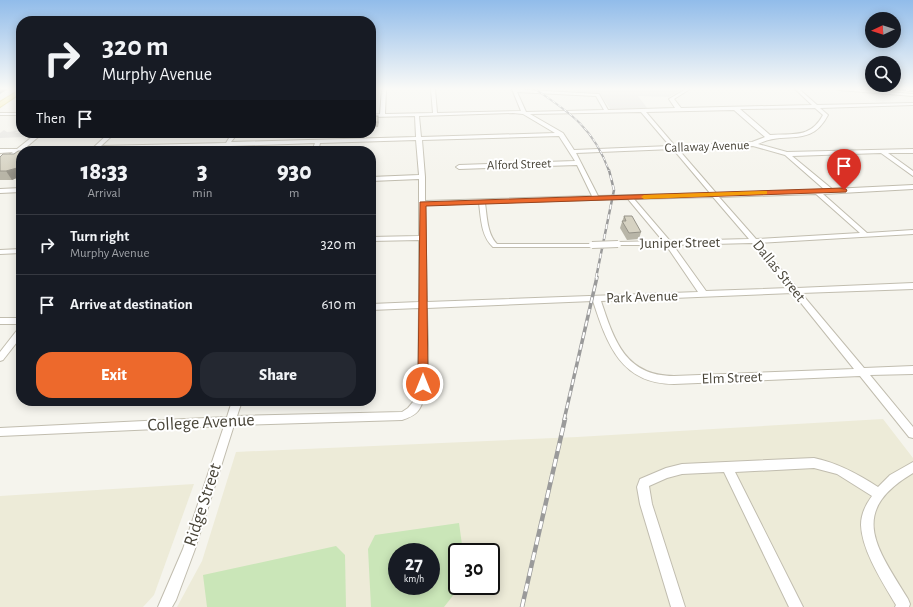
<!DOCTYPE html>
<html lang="en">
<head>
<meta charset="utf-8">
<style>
  body { margin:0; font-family:"Alegreya Sans",sans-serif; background:#242831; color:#f1f3f6; height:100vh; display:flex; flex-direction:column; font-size:15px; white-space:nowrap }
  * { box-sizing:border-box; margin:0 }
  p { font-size:13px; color:#9ea1a6 }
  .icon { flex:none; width:22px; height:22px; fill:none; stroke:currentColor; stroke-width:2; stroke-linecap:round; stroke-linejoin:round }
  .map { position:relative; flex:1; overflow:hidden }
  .panel { position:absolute; left:16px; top:146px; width:360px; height:260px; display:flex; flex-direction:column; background:#171b24; border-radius:16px; box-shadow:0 2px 10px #0003 }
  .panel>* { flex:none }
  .top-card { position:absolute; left:16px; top:16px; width:360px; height:122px; border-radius:16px; box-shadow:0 2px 10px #0003; background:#171b24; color:#f1f3f6; overflow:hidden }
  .needle { width:26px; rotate:266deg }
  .fabs { position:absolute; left:865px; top:12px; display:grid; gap:8px }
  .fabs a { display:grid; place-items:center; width:36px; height:36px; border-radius:50%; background:#171b24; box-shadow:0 2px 10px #0003; font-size:20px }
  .speed { position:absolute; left:388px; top:543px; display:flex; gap:8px; font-size:20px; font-weight:700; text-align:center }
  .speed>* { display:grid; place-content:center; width:52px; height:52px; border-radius:50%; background:#171b24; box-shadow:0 2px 10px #0003; line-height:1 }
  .speed small { font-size:10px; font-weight:400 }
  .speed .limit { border:2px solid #111; border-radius:6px; background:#fff; color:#111 }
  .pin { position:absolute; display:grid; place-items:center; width:34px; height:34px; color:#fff; margin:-41px -17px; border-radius:50% 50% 50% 0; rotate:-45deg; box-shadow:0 0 4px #0007 }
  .pin .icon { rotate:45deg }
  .me { position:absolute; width:44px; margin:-22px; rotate:0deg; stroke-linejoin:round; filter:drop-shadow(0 0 3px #0008) }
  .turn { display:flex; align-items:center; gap:14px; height:84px; padding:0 20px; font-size:18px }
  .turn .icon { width:52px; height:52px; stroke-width:2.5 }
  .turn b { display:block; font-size:28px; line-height:34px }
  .then { display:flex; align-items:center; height:38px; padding:0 20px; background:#0003; gap:8px; font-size:15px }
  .eta { display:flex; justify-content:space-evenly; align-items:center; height:68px; text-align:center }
  .eta b { font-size:24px; font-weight:800; line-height:28px }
  .cta { display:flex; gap:8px; margin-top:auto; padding:8px 20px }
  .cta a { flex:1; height:46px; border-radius:16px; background:#ed692c; color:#fff; font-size:16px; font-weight:800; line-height:46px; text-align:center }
  .cta a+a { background:#242831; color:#f1f3f6 }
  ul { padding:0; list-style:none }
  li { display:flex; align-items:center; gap:12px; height:60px; padding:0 20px; border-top:1px solid #363941 }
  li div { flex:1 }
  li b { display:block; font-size:15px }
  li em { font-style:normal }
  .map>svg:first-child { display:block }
  .industrial { fill:#e5e3de }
  .education { fill:#edebd8; fill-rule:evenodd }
  .green { fill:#cae6b8; fill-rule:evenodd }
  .parking { fill:#e5e4e0 }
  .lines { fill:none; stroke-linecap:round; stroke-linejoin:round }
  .minor-casing { stroke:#c1bdaf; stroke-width:2 }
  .major-casing { stroke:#decf72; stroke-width:2 }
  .minor { fill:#fff; fill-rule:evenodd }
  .major { fill:#f8eea2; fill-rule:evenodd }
  .rail-far3-casing { stroke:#9a9a9a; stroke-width:2 }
  .rail-far2-casing { stroke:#9a9a9a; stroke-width:2.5 }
  .rail-far1-casing { stroke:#9a9a9a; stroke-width:3.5 }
  .rail-casing { stroke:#9a9a9a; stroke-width:4.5 }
  .rail-far3 { stroke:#fff; stroke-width:1; stroke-dasharray:3.5; stroke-linecap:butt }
  .rail-far2 { stroke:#fff; stroke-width:1.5; stroke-dasharray:5; stroke-linecap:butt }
  .rail-far1 { stroke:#fff; stroke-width:2; stroke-dasharray:6; stroke-linecap:butt }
  .rail { stroke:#fff; stroke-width:3; stroke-dasharray:8; stroke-linecap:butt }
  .minor-bridge-casing { stroke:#c1bdaf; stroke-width:8; stroke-linecap:butt }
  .minor-bridge { stroke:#fff; stroke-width:6 }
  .wall { fill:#b8b5a7 }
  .shaded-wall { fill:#969388 }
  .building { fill:#d6d2c2; stroke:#969388 }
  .route { fill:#ed692c; stroke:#9a441d }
  .slow { fill:#f59e0b }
  .labels { text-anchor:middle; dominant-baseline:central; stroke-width:4; stroke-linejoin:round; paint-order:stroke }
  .far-street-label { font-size:13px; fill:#4a463a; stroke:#fff }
  .street-label { font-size:15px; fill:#4a463a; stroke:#fff }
  .near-street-label { font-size:18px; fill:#4a463a; stroke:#fff }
</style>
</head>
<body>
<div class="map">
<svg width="913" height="607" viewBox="0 0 913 607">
  <rect width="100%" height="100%" fill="#f5f4ed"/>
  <path class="industrial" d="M576 89H683L669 97 638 96 647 108 611 110 600 94 577 92Z"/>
  <g class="education">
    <path d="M883 419 913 458V607H177L202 561 236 452 577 437ZM397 552H431V586H397ZM457 552H491V586H457Z"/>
    <path d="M194 484 154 595 143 607H0V496Z"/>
  </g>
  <g class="green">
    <path d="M459 523 463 552H457V585L455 593 444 607H371L368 549 375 535ZM397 552H431V586H397Z"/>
    <path d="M336 546 345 555 346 607H207L203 575Z"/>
  </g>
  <path class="parking" d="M4 130 7 132 17 131 15 133H30L24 137 0 138V133Z"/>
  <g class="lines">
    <g class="minor-casing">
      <g id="minor">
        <path d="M382 89H386L385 114 433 113 431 89H435L437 113 521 111 512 89 597 94H599L608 110 675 108 669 99 686 89H690L674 99 681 108 812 105 795 89H799L817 105 913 103V105L820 108 828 115C810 149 786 130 758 144L787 152 913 149V153H888L913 171V176L881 153 792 156 832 189 913 185V189L823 194 867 233 913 230V234L759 243 797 288 913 283V289L801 293 864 368 913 366V374L870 375 913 427V438L909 437 860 376 674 384C621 384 607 344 593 301L427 308C427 333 433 392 418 411 414 416 408 418 402 420L234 425 195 549 176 600 172 607H158L183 549 224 426 0 436V428L227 417 232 401H242L237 416 402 412 408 408 413 402 418 384 419 308 371 310V304L419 302V240L371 241V237L419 236V179L371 181V177L419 175 416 140 320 143 318 151H312L315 143 229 146 226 151H220L224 146 21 151 0 167V162L13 152 0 153V149H17L37 133H43L24 149 94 147 109 133H115L101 146 226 143 232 133H238L231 142 416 137 415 116 371 117V115L380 114ZM517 92 596 96 604 110 526 112ZM815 108 823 115C810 139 793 133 770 135L740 109ZM734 110 765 137 752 142 675 146 646 112ZM641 112 670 146 574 150 563 133 530 114ZM513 113 523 114 555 133 421 137 419 116ZM559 136 575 161 459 165 456 167 459 169 577 165 592 196 425 201V177L422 140ZM753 146 785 155 825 190 716 193 678 149ZM673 149 710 193 598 196 576 153ZM816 194 860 233 756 239 719 197ZM713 197 749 239 670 241 634 199ZM628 199 663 241 618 242 616 243 615 244 616 245H666L698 292 427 302 425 205 479 203C481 218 481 236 493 247H592L596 245 594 244H497C487 234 487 216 485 203ZM752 243 789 288 706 291 673 245ZM793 293 854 369 674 376C625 376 614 340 601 301Z"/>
        <path d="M837 89H850L913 94V96L839 90Z"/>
        <rect x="0" y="113" width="21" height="2"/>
        <path d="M21 188V192L0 193V189Z"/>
        <path d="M21 249V253L0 254V250Z"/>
        <rect x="0" y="318" width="21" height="6"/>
        <path d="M21 328V337L3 360 0 361V352L18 329Z"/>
        <path d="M814 458C838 463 858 474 878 487L890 475 913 462V473C847 512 877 548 908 599L910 604 909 607H895L896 605C883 583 862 551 861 525 861 514 866 504 872 496L837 474 814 468 735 472 803 607H789L724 472 682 474 667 478 649 486 652 504 685 607H671L640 504 637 487 640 479 666 468 682 464Z"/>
      </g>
    </g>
    <g class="major-casing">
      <path id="major" d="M21 89V93L0 107V102Z"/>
    </g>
    <use href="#minor" class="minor"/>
    <use href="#major" class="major"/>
    <g class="rail-far3-casing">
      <g id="rail-far3">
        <path d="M535 89C571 113 594 129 609 171"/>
        <path d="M892 89 913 91"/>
      </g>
    </g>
    <g class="rail-far2-casing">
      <path id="rail-far2" d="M596 278 614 190 609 170"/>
    </g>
    <g class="rail-far1-casing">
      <path id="rail-far1" d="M564 420 597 277"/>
    </g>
    <g class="rail-casing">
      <path id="rail" d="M522 607 565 419"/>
    </g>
    <use href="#rail-far3" class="rail-far3"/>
    <use href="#rail-far2" class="rail-far2"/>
    <use href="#rail-far1" class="rail-far1"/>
    <use href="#rail" class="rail"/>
    <g class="minor-bridge-casing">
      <path id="minor-bridge" d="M592 245 618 244"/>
    </g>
    <use href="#minor-bridge" class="minor-bridge"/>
  </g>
  <g class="wall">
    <path d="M371 116 379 122 378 127 371 128Z"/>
    <path d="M21 151V176L12 180H0V157L14 154Z"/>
    <path d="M624 216 641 232 639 239 627 240 620 228Z"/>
  </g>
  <g class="shaded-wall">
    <path d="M0 89H8L0 94Z"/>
    <path d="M17 168 21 173V176L12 180 6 171Z"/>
  </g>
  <g class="building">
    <rect x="371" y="116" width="7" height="6"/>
    <path d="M47 150 45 151H22Z"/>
    <path d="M18 151H21V168H17L6 171H0V157L3 154H14Z"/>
    <path d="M624 216H632L641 232 629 233 622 221H626Z"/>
  </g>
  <linearGradient id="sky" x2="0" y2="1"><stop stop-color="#91bcea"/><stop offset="0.51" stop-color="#fafaf7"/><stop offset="1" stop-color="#fafaf7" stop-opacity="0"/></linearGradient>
  <rect width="913" height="174" fill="url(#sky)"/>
  <path class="route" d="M844 188 847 190 846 192 426 206 428 384 427 387 423 389 419 387 418 384 420 202Z"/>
  <path class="slow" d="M765 191H767V194L644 199 641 197 644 195Z"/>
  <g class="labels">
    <g class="far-street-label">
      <text transform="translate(707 147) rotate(-2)">Callaway Avenue</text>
      <text transform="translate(519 165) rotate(-2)">Alford Street</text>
    </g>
    <g class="street-label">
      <text transform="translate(680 243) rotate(-1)">Juniper Street</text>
      <text transform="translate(779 271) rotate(51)">Dallas Street</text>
      <text transform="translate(642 297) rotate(-2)">Park Avenue</text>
      <text transform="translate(732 378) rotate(-2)">Elm Street</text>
    </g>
    <g class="near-street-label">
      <text transform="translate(201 423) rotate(-3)">College Avenue</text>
      <text transform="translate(203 505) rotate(-72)">Ridge Street</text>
    </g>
  </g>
</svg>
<div class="fabs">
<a><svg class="needle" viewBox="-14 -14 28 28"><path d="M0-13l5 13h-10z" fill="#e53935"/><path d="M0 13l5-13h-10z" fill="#9ea1a6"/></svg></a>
<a><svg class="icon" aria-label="search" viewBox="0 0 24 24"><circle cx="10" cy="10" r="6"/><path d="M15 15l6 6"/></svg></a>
</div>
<div class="speed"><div>27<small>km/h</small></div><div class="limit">30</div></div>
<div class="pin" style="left:844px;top:190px;background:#d93025"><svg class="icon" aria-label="arrive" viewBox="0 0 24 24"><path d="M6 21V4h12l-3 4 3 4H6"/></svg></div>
<svg class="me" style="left:423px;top:384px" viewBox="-20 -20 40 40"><circle r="17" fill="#ed692c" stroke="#fff" stroke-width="3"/><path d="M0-11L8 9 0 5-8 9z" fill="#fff"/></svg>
<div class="top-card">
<div class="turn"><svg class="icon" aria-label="right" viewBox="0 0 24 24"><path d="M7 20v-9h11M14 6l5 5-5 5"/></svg><div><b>320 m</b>Murphy Avenue</div></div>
<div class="then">Then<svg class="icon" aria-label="arrive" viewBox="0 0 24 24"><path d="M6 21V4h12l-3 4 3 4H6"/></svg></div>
</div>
<section class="panel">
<div class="eta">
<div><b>18:33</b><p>Arrival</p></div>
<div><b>3</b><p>min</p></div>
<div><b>930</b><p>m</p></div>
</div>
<ul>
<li><svg class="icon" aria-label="right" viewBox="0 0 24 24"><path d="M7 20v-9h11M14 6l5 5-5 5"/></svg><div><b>Turn right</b><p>Murphy Avenue</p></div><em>320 m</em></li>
<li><svg class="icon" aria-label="arrive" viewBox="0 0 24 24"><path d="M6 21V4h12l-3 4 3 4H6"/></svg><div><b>Arrive at destination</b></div><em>610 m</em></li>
</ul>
<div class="cta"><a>Exit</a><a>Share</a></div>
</section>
</div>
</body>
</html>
